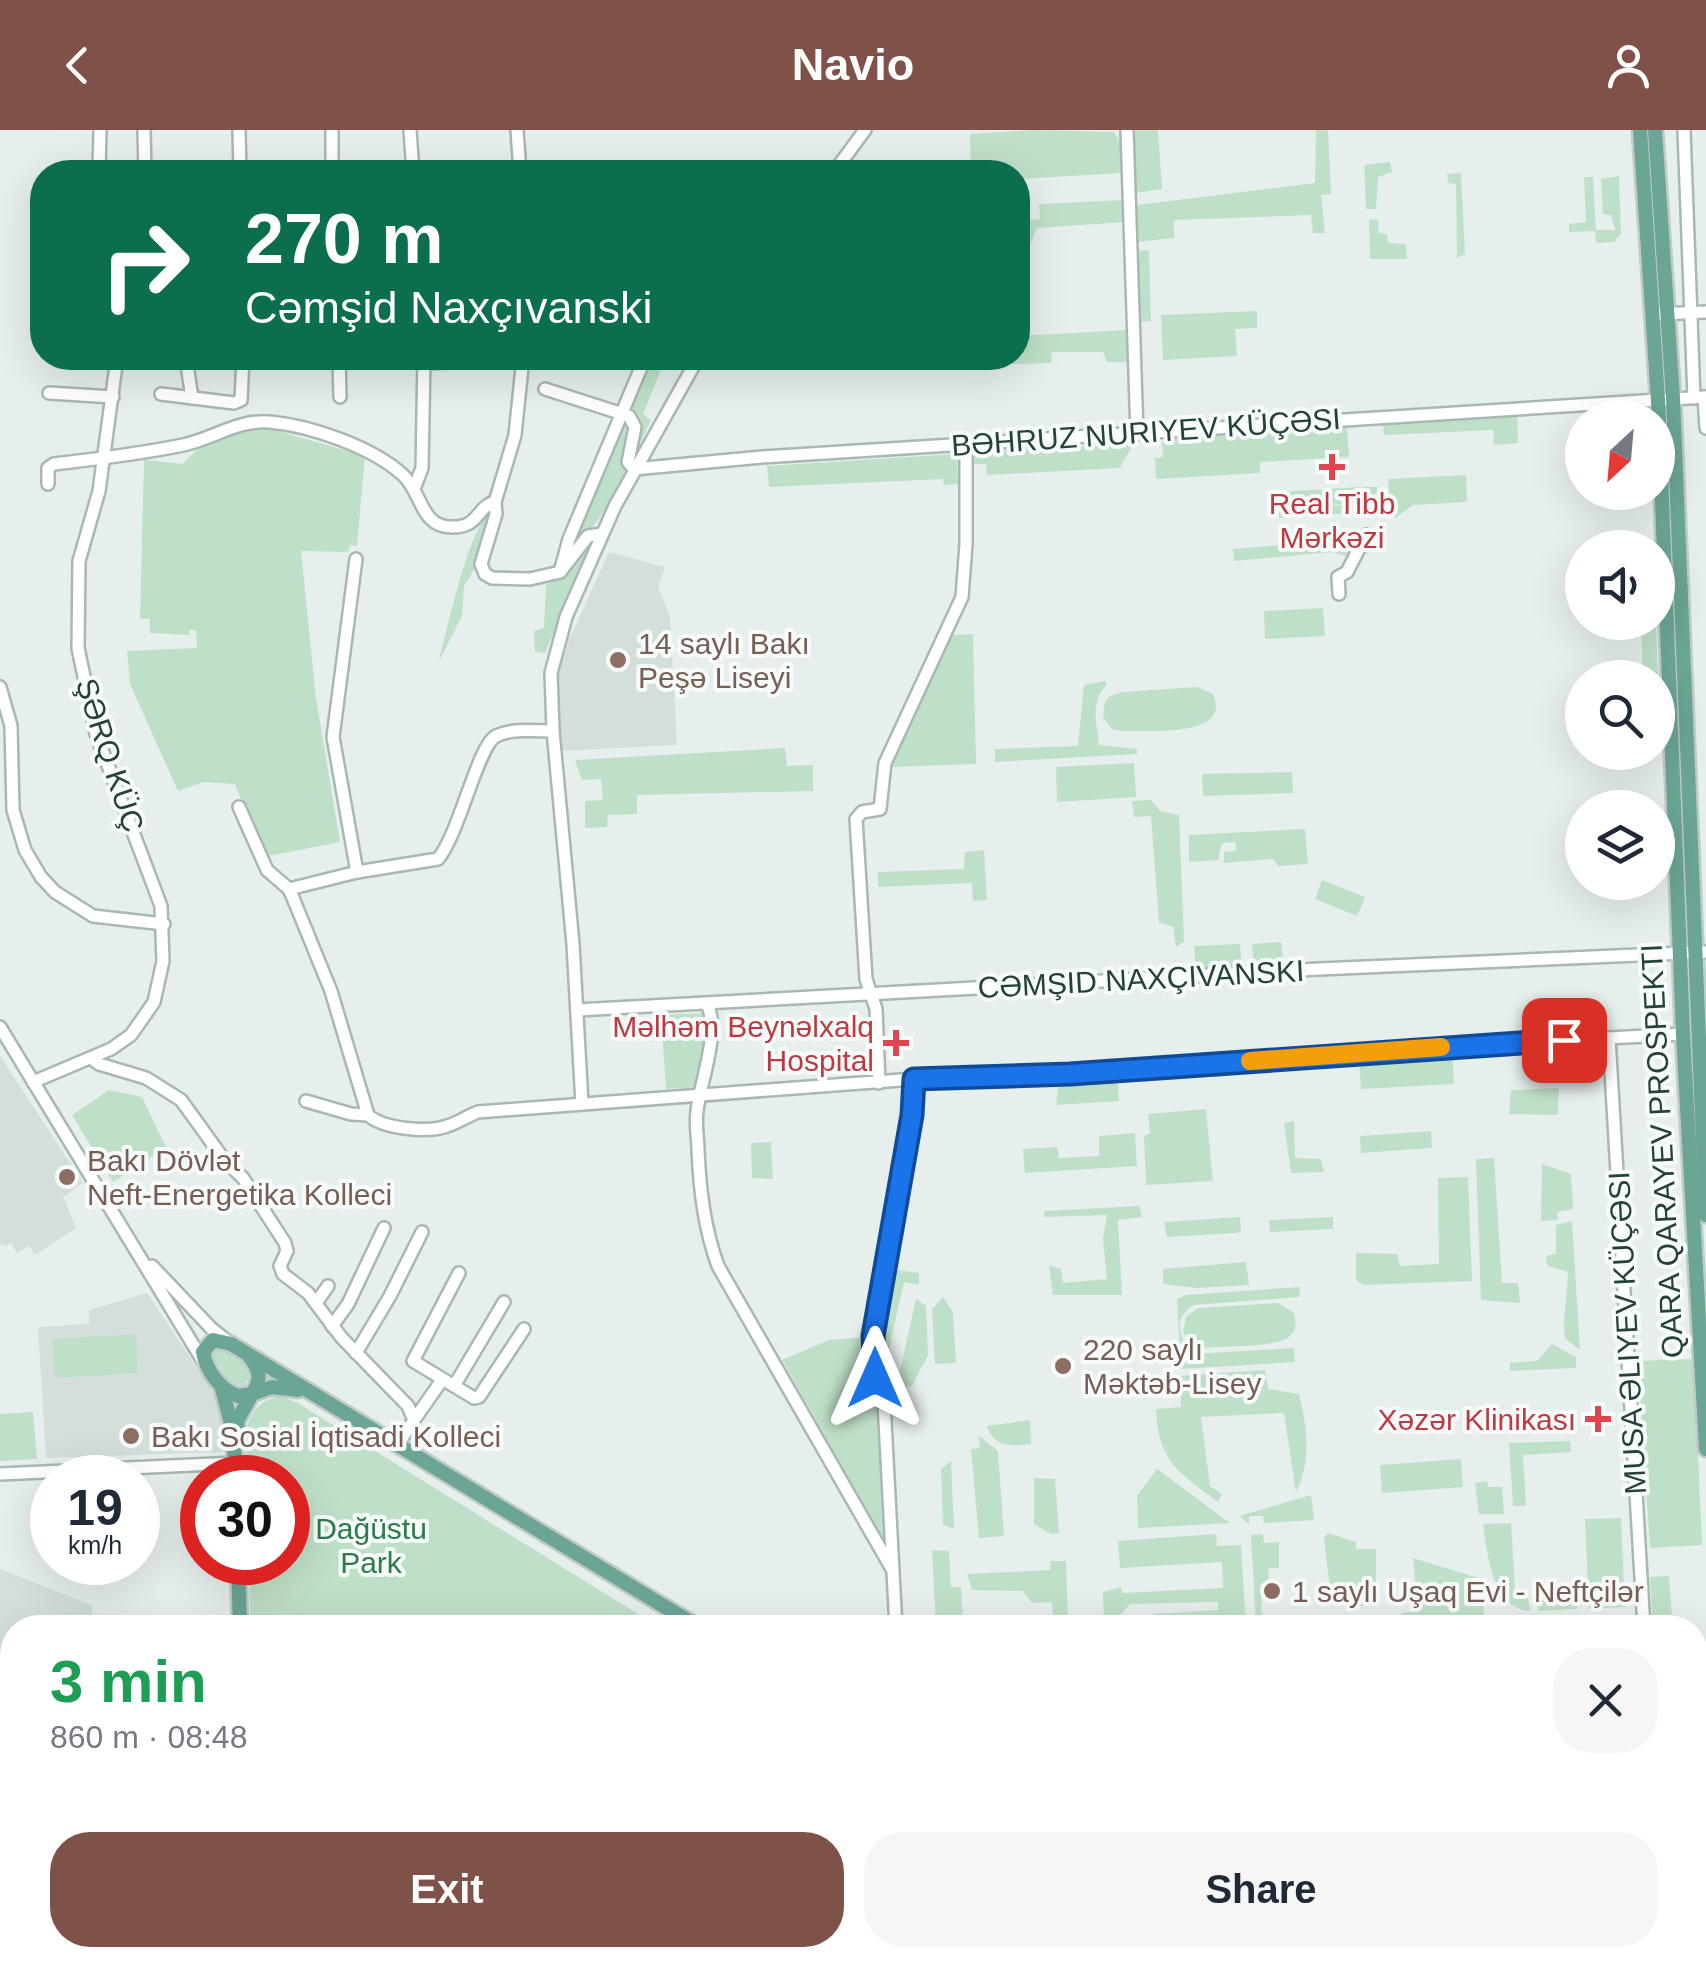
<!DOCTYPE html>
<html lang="en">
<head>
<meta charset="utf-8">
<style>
  body { margin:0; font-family:Helvetica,sans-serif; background:#f6f6f7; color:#1f2937; height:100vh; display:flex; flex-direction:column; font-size:38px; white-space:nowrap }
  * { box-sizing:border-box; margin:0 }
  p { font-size:32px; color:#747a83 }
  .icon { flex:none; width:55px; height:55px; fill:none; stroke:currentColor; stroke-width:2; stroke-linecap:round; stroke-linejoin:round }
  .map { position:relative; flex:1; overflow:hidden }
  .details { position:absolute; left:0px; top:1485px; width:1708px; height:352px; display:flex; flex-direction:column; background:#fff; border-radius:40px 40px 0 0; box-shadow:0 10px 40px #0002 }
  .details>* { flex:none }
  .banner { position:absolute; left:30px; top:30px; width:1000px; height:210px; border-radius:40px; box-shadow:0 10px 40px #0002; background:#0b6e4f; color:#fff; overflow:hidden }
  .needle { width:65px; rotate:206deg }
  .fabs { position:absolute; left:1565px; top:270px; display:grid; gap:20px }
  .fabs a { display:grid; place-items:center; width:110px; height:110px; border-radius:50%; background:#fff; box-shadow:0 10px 40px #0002; font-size:50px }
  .speed { position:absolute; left:30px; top:1325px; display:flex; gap:20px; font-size:50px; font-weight:700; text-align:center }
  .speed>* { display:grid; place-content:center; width:130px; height:130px; border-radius:50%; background:#fff; box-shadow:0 10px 40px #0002; line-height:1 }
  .speed small { font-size:25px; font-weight:400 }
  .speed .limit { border:15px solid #d22; background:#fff; color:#111 }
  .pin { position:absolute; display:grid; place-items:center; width:85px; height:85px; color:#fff; margin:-42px; border-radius:20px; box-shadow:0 5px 15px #0006 }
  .me { position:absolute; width:110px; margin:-55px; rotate:0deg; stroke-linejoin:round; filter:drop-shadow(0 0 8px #0008) }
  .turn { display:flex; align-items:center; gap:35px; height:210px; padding:0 50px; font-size:45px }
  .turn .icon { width:130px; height:130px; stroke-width:2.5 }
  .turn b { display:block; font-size:70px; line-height:85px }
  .round { display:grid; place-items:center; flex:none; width:105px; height:105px; border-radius:40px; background:#f6f6f7 }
  .headline { display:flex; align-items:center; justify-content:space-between; height:170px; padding:0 50px }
  h1 { font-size:60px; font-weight:700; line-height:75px; color:#1e9e55 }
  .primary-button { display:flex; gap:20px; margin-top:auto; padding:20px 50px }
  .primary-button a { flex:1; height:115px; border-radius:40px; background:#7f5249; color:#fff; font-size:40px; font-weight:700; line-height:115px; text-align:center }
  .primary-button a+a { background:#f6f6f7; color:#1f2937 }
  header { display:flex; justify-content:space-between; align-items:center; height:130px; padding:0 50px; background:#7f5249; color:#fff; font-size:45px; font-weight:700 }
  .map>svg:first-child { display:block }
  .built { fill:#d4dfda }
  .green { fill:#bfe0c8 }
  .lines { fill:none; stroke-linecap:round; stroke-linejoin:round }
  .minor-casing { stroke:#a8b8b2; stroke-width:16 }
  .major-casing { stroke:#c2cac8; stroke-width:19 }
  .minor { stroke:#fff; stroke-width:11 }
  .major { stroke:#6aa596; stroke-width:14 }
  .route-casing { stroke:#114b97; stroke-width:25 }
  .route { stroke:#1a73e8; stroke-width:18 }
  .slow { stroke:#f59e0b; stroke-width:18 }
  .health-dot { fill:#e0444e; stroke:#f7fbf9; stroke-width:4 }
  .education-dot { fill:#8d6e63; stroke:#f7fbf9; stroke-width:4 }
  .labels { text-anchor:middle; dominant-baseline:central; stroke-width:8; stroke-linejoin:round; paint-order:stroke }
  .street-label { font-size:30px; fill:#24423a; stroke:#f7fbf9 }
  .health-label { font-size:30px; fill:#be3a42; stroke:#f7fbf9; text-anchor:end }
  .education-label { font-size:30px; fill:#785e54; stroke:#f7fbf9; text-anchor:start }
  .park-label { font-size:30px; fill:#2d7a4b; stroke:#f7fbf9 }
</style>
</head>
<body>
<header><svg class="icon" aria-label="back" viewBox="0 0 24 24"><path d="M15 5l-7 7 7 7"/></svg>Navio<svg class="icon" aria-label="person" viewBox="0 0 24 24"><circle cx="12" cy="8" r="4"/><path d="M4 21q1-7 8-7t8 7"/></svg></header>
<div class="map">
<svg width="1706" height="1836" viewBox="0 0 1706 1836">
  <rect width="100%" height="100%" fill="#e6efeb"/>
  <g class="built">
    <path d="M609 422 665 437 658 457 670 486 677 615 560 621 557 549 568 512Z"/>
    <path d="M0 926 83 1053 63 1067 76 1098 35 1125 29 1116 17 1123 11 1113 5 1116 0 1114Z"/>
    <path d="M147 1163 220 1272 225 1322 46 1328 38 1197 89 1194V1180Z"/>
    <path d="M0 1439 92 1475 93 1497 12 1498V1550H0Z"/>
  </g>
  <g class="green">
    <path d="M1035 0 1114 2 1120 12 1123 43 1018 49V42H971L970 4Z"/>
    <path d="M1132 0H1158L1162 59 1136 63Z"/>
    <path d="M1316 0H1328L1331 64 1321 65 1325 103H1313L1311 85 1174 90V108L1136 112 1137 75 1315 53Z"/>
    <path d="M1390 32 1392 42 1378 47 1376 79H1366L1364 35Z"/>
    <path d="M1461 43 1465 124 1457 128 1456 54 1448 53 1447 44Z"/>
    <path d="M1619 46 1621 104 1614 112 1596 113 1595 101 1569 102V94L1586 92 1584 47H1593L1596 100H1615L1611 85 1603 84 1601 49Z"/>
    <path d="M1124 70 1126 92 1037 98 1031 113 1018 114V92L1040 89 1039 74Z"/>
    <path d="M1369 89 1378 90 1379 103 1387 104 1388 113 1406 114 1407 129H1370Z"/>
    <path d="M1149 120 1151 191 1139 192 1137 121Z"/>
    <path d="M1257 181V198L1235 199 1237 226 1163 230 1161 185Z"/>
    <path d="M1126 200 1128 232H1107L1103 222H1052L1051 233 1012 234V228H1018V206Z"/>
    <path d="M649 231 662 237 643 284 651 290 634 327 629 280Z"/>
    <path d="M1517 285 1518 313 1494 315 1493 300 1384 305 1383 293Z"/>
    <path d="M625 290 631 300C627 314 627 327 625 340 622 366 583 407 569 429L577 398Z"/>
    <path d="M1340 296 1347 298 1349 327 1260 332V343L1156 349 1155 328 1163 327 1162 312H1170L1171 308Z"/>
    <path d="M267 298 365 326 357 416 350 415 348 422 301 421 316 568 340 712 263 727 235 654 203 652 178 661 130 554 127 521 197 518 196 500H189L190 505 150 503V489H140L144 330 183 334C203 309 236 299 267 298Z"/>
    <path d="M1133 314 1120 338 987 345 986 334H972L971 322Z"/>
    <path d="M957 324 958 354 944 355 943 349 769 357 767 336Z"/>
    <path d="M1466 345 1467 372 1413 375 1395 388 1391 386 1388 349Z"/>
    <path d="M1359 357 1360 373 1328 375 1327 364 1326 376 1362 375V357H1378V381L1279 388 1280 362Z"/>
    <path d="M489 382 474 440 464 456 462 486 439 531C448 496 467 406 489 382Z"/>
    <path d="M1380 407V421L1346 426 1332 422 1234 431 1233 419Z"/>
    <path d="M593 410 545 523 535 522 534 501 544 498 546 455 567 443Z"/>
    <path d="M1323 478 1325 506 1265 509 1264 481Z"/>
    <path d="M1641 493H1656L1658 547H1643Z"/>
    <path d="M973 504 976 634 891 637 952 505Z"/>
    <path d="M1105 551 1107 555C1089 571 1097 593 1099 615L1137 619V624L995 632V619L1078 616 1084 555Z"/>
    <path d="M1197 557 1213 564C1233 609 1146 600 1120 601L1112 599 1103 587 1105 572 1110 566 1123 562Z"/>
    <path d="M785 618 787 636 813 635V661L637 665V684L608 685 607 697 585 698V671L603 670 601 649 582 650 575 630Z"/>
    <path d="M1134 633 1136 667 1057 672 1056 637Z"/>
    <path d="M1292 642 1293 663 1203 666 1202 644Z"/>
    <path d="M1151 670 1160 681 1179 685 1184 812 1176 817 1173 797 1159 792 1151 686 1134 687 1132 671Z"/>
    <path d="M1305 699 1308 734 1278 736 1273 729 1224 733V722L1236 721 1235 712 1222 713 1218 730 1189 732V705Z"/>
    <path d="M984 720 987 770 973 771 972 753 878 757V742L964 739 965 722Z"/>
    <path d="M1322 750 1365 767 1357 786 1315 769Z"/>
    <path d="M1281 812 1284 836 1254 837 1252 814Z"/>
    <path d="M1240 814 1242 837 1196 839 1194 816Z"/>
    <path d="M707 883 700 957 666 959 661 885Z"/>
    <path d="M1452 922 1454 954 1361 959 1359 928Z"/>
    <path d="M1223 937 1224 946 1139 952 1138 943Z"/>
    <path d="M1110 947 1111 952H1118L1119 971 1056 975 1059 948Z"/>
    <path d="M1559 958 1558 985 1509 984 1511 960Z"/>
    <path d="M109 960 142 967 166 1017 113 1052 72 985Z"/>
    <path d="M1206 979 1213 1051 1146 1055 1144 1006 1150 1003 1148 984Z"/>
    <path d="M1294 991 1295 1028 1321 1029 1324 1042 1291 1043 1284 993Z"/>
    <path d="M1431 1001 1432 1018 1361 1023 1360 1006Z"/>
    <path d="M1135 1003 1137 1036 1025 1043 1023 1019 1057 1017 1059 1028 1099 1026V1006Z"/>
    <path d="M771 1012 773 1049 752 1048 751 1013Z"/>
    <path d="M1494 1028 1502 1153H1518L1520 1173 1481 1170 1476 1029Z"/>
    <path d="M1542 1034 1571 1044 1573 1079 1557 1082 1558 1090 1541 1091Z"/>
    <path d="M1468 1047 1472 1151 1364 1155 1356 1150V1123L1397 1124 1400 1136 1439 1134 1438 1048Z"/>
    <path d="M1139 1076 1142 1087 1118 1090 1122 1165H1053L1049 1136 1061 1139 1063 1153 1107 1149 1103 1109 1107 1085 1045 1087 1044 1081Z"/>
    <path d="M1240 1087 1241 1102 1236 1103 1167 1107 1164 1092Z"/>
    <path d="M1333 1087V1099L1270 1102 1269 1090Z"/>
    <path d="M1572 1091 1580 1220 1565 1208C1562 1187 1568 1164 1568 1142L1547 1136 1546 1126 1556 1124V1095Z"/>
    <path d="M1246 1132 1249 1155 1197 1158 1163 1154V1139Z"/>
    <path d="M890 1139 919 1143V1155L904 1152 885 1236 878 1234 877 1202Z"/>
    <path d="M1300 1157 1299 1167 1193 1175C1172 1189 1179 1207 1193 1224L1294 1218 1295 1232 1181 1239 1177 1169 1186 1165Z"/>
    <path d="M943 1167 953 1182 956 1233 935 1234 932 1179Z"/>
    <path d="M916 1169 926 1176 928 1225 912 1256 896 1259Z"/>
    <path d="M1278 1173 1294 1183C1296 1192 1297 1199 1290 1206 1278 1218 1218 1216 1199 1218L1191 1214 1183 1202 1186 1187 1198 1178Z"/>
    <path d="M136 1204 138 1243 55 1248 52 1209Z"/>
    <path d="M868 1207 871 1248 878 1280 884 1411 782 1230 829 1210Z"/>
    <path d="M1552 1214 1576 1227V1238L1510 1241V1233L1537 1231Z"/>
    <path d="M218 1218C230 1220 248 1233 250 1245L245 1255 236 1257 226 1249 212 1225Z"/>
    <path d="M1694 1229 1702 1415 1650 1418 1638 1231Z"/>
    <path d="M1265 1240 1268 1259 1299 1264C1307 1297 1312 1330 1296 1362L1284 1283 1201 1287 1210 1356 1222 1364 1218 1372C1179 1343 1158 1331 1156 1279L1181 1277 1180 1246Z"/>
    <path d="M280 1266 296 1272 659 1497H251L248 1433 288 1432V1348L246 1347C244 1316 239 1274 280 1266Z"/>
    <path d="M33 1282 37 1329 0 1331V1284Z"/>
    <path d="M1030 1290 1031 1314C1012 1316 994 1318 987 1296Z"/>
    <path d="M979 1306 998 1321 1004 1406 979 1408 971 1319 980 1318Z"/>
    <path d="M1570 1311 1571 1322 1523 1325 1526 1376H1513L1509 1313Z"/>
    <path d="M1461 1329 1463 1357 1382 1363 1380 1335Z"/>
    <path d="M951 1331 954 1399 943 1395 941 1339Z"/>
    <path d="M1157 1339 1230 1393 1138 1398 1137 1366Z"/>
    <path d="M1034 1348 1055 1349 1059 1403 1051 1404 1034 1394Z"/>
    <path d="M1487 1351 1488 1357H1502L1504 1384H1479L1475 1353Z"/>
    <path d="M1311 1365 1314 1390 1264 1393 1263 1386H1249V1394L1239 1386Z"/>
    <path d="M1621 1388 1625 1477 1589 1479 1585 1389Z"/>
    <path d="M1511 1393 1515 1459H1527L1530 1481C1492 1479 1487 1422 1483 1394Z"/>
    <path d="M1328 1403 1356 1412V1419H1376V1475L1347 1477 1346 1459H1330L1324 1408Z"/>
    <path d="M1216 1404 1217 1416 1241 1415 1246 1497H1155L1153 1484 1218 1480V1472L1130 1474 1114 1492 1104 1493 1103 1462 1121 1457 1122 1463 1223 1458 1222 1432 1120 1438 1118 1411Z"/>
    <path d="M1263 1404 1264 1413 1279 1412V1438H1268L1269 1453 1261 1454 1262 1497H1256L1251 1405Z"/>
    <path d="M932 1420 949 1421 951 1457H961L963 1497H936Z"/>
    <path d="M1413 1428 1478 1448 1490 1462H1482L1484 1488 1403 1493 1401 1483 1418 1481Z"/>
    <path d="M1051 1431H1066L1068 1497H1054L1052 1472 1032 1473 1023 1461 972 1460 967 1444 1050 1440Z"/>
    <path d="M1669 1446 1672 1488H1680V1497H1653L1650 1447Z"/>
    <path d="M1577 1459V1479L1538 1481 1537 1461Z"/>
    <path d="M265 1825H809L810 1836H265Z"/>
  </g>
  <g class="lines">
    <g class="minor-casing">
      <g id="minor">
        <path d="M144 0 145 42"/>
        <path d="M239 0 240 42"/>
        <path d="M332 0V42"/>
        <path d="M410 0 413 42"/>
        <path d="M517 0 520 42"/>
        <path d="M1127 0 1137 304"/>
        <path d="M1684 0 1694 268"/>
        <path d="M590 40 725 42"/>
        <path d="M99 42 100 0"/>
        <path d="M834 42 865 0"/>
        <path d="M1660 184 1706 182"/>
        <path d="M186 228 192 268"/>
        <path d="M339 228 340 267"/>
        <path d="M424 233 523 229"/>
        <path d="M545 259 629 286 635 297 628 332 634 339"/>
        <path d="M49 263 113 267"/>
        <path d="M161 264 234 273 241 270 243 228"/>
        <path d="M1704 267 1706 298"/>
        <path d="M634 339 762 327 1706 267"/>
        <path d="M48 354V338L54 334C97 329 140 324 183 315 212 309 239 289 270 292 312 296 372 317 403 345 422 362 420 397 452 397 479 398 477 376 495 372L496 384 481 434 485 444 492 448 530 449 560 442 588 406 602 404"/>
        <path d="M414 359 422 338 424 228"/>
        <path d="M495 372 515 305 523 228"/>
        <path d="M356 429 333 607 357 742"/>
        <path d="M560 442 569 409 645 228"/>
        <path d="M1339 464 1338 447 1347 442 1366 405"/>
        <path d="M0 557 11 596 13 680 25 720 41 747 55 762 93 786 164 794"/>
        <path d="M239 677 267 740 289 759 293 768 331 861 368 985C383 999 428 1003 447 996 458 993 467 986 478 982L914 949 1070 944 1459 916 1683 904"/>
        <path d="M289 759 357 742 438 729C460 702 478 615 496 606 512 598 536 601 553 601"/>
        <path d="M707 874C721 902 700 952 697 981 695 994 698 1008 698 1021 700 1061 704 1097 718 1136L892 1439"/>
        <path d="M577 880 1319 839 1706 822"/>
        <path d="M0 897 203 1231"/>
        <path d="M1609 908 1644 1498"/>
        <path d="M91 928 99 934 146 948 181 970 225 1031 243 1048 285 1113 287 1121 280 1136 283 1144 308 1163 341 1207 408 1276 414 1290 398 1314"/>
        <path d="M33 952 111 919 131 905 154 872 163 831 161 776 96 604 78 518 79 431 99 361 117 228"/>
        <path d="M879 953 876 879 866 849 856 689 862 682 880 679 885 633 962 467 966 414V314"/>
        <path d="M306 971 351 984 368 985"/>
        <path d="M582 974 573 814 553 601 551 543 566 487 615 376 698 228"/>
        <path d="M152 1136 211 1198 231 1214"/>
        <path d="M459 1143 413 1231 474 1268 479 1267 524 1199"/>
        <path d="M316 1173 328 1156"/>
        <path d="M332 1196 348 1174 384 1098"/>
        <path d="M356 1223 390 1166 422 1102"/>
        <path d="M454 1256 504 1172"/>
        <path d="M414 1290 442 1250"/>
        <path d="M0 1344 235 1333"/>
        <path d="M896 1498 884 1272 875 1247 873 1206 913 985 914 949"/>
        <path d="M879 1825 892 1836"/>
        <path d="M1072 1825V1836"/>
        <path d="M1661 1825 1662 1836"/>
        <path d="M1387 1836 1389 1825"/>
      </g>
    </g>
    <g class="major-casing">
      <g id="major">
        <path d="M1640 0 1658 270 1683 904 1706 1319"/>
        <path d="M1655 0 1673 268 1706 1085"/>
        <path d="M249 1226C260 1240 262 1249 252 1264L238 1266C220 1260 206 1240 203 1222L213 1210 231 1214 700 1498"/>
        <path d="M222 1259 233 1301 236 1348"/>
        <path d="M235 1315 238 1289 252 1264 272 1257 298 1260"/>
        <path d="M238 1432 240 1498"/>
        <path d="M1695 1651 1706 1645"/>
        <path d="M1695 1667 1706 1672"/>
        <path d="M0 1756 12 1755"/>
        <path d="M0 1771 12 1770"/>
        <path d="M255 1825 256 1836"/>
      </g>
    </g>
    <use href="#minor" class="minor"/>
    <use href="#major" class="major"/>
  </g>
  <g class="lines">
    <g class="route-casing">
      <path id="route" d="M875 1248 873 1206 912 985 914 949 1070 944 1564 910"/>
    </g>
    <use href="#route" class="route"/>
    <path class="slow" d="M1250 931 1441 917"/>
  </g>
  <g class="health-dot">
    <path d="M1327 322h10v10h10v10h-10v10h-10v-10h-10v-10h10z"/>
    <path d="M891 898h10v10h10v10h-10v10h-10v-10h-10v-10h10z"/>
    <path d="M1593 1274h10v10h10v10h-10v10h-10v-10h-10v-10h10z"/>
  </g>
  <g class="education-dot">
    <circle cx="618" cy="530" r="10"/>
    <circle cx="67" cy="1047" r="10"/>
    <circle cx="1063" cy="1236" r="10"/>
    <circle cx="131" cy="1306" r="10"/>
    <circle cx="1272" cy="1461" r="10"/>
  </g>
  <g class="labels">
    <g class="street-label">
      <text transform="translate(1146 302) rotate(-4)">BƏHRUZ NURIYEV KÜÇƏSI</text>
      <text transform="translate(110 625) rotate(72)">ŞƏRQ KÜÇ</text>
      <text transform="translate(1141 849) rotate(-3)">CƏMŞID NAXÇIVANSKI</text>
      <text transform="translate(1662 1021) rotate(-93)">QARA QARAYEV PROSPEKTI</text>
      <text transform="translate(1627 1203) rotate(-93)">MUSA ƏLIYEV KÜÇƏSI</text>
    </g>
    <g class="health-label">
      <text x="1332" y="373" text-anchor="middle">Real Tibb<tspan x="1332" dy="34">Mərkəzi</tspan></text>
      <text x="874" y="896">Məlhəm Beynəlxalq<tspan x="874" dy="34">Hospital</tspan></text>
      <text x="1576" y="1289">Xəzər Klinikası</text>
    </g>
    <g class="education-label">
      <text x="638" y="513">14 saylı Bakı<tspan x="638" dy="34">Peşə Liseyi</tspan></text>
      <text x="87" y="1030">Bakı Dövlət<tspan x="87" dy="34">Neft-Energetika Kolleci</tspan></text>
      <text x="1083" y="1219">220 saylı<tspan x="1083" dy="34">Məktəb-Lisey</tspan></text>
      <text x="151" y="1306">Bakı Sosial İqtisadi Kolleci</text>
      <text x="1292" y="1461">1 saylı Uşaq Evi - Neftçilər</text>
    </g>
    <g class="park-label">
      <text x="371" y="1398">Dağüstu<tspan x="371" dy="34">Park</tspan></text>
    </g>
  </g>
</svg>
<div class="fabs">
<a><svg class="needle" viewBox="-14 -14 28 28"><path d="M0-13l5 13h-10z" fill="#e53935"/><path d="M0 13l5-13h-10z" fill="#747a83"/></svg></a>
<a><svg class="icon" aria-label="sound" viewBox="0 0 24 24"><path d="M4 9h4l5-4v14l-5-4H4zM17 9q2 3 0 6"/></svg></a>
<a><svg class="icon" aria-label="search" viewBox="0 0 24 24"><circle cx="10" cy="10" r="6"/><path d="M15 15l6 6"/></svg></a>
<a><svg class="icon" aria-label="layers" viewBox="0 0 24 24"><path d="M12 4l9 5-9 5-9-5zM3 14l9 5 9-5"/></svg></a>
</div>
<div class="speed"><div>19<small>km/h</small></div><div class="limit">30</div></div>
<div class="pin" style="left:1564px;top:910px;background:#d93025"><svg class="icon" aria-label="arrive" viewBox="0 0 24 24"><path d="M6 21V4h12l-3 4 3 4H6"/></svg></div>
<svg class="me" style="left:875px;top:1248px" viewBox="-20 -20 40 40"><path d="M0-17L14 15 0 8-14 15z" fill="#1a73e8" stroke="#fff" stroke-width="4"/></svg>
<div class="banner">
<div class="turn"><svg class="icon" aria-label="right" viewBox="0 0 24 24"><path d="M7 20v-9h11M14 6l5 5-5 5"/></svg><div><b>270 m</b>Cəmşid Naxçıvanski</div></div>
</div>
<section class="details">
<div class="headline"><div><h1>3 min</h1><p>860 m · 08:48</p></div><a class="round"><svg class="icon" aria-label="close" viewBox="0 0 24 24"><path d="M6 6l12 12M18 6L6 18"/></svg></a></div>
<div class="primary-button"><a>Exit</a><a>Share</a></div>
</section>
</div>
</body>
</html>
